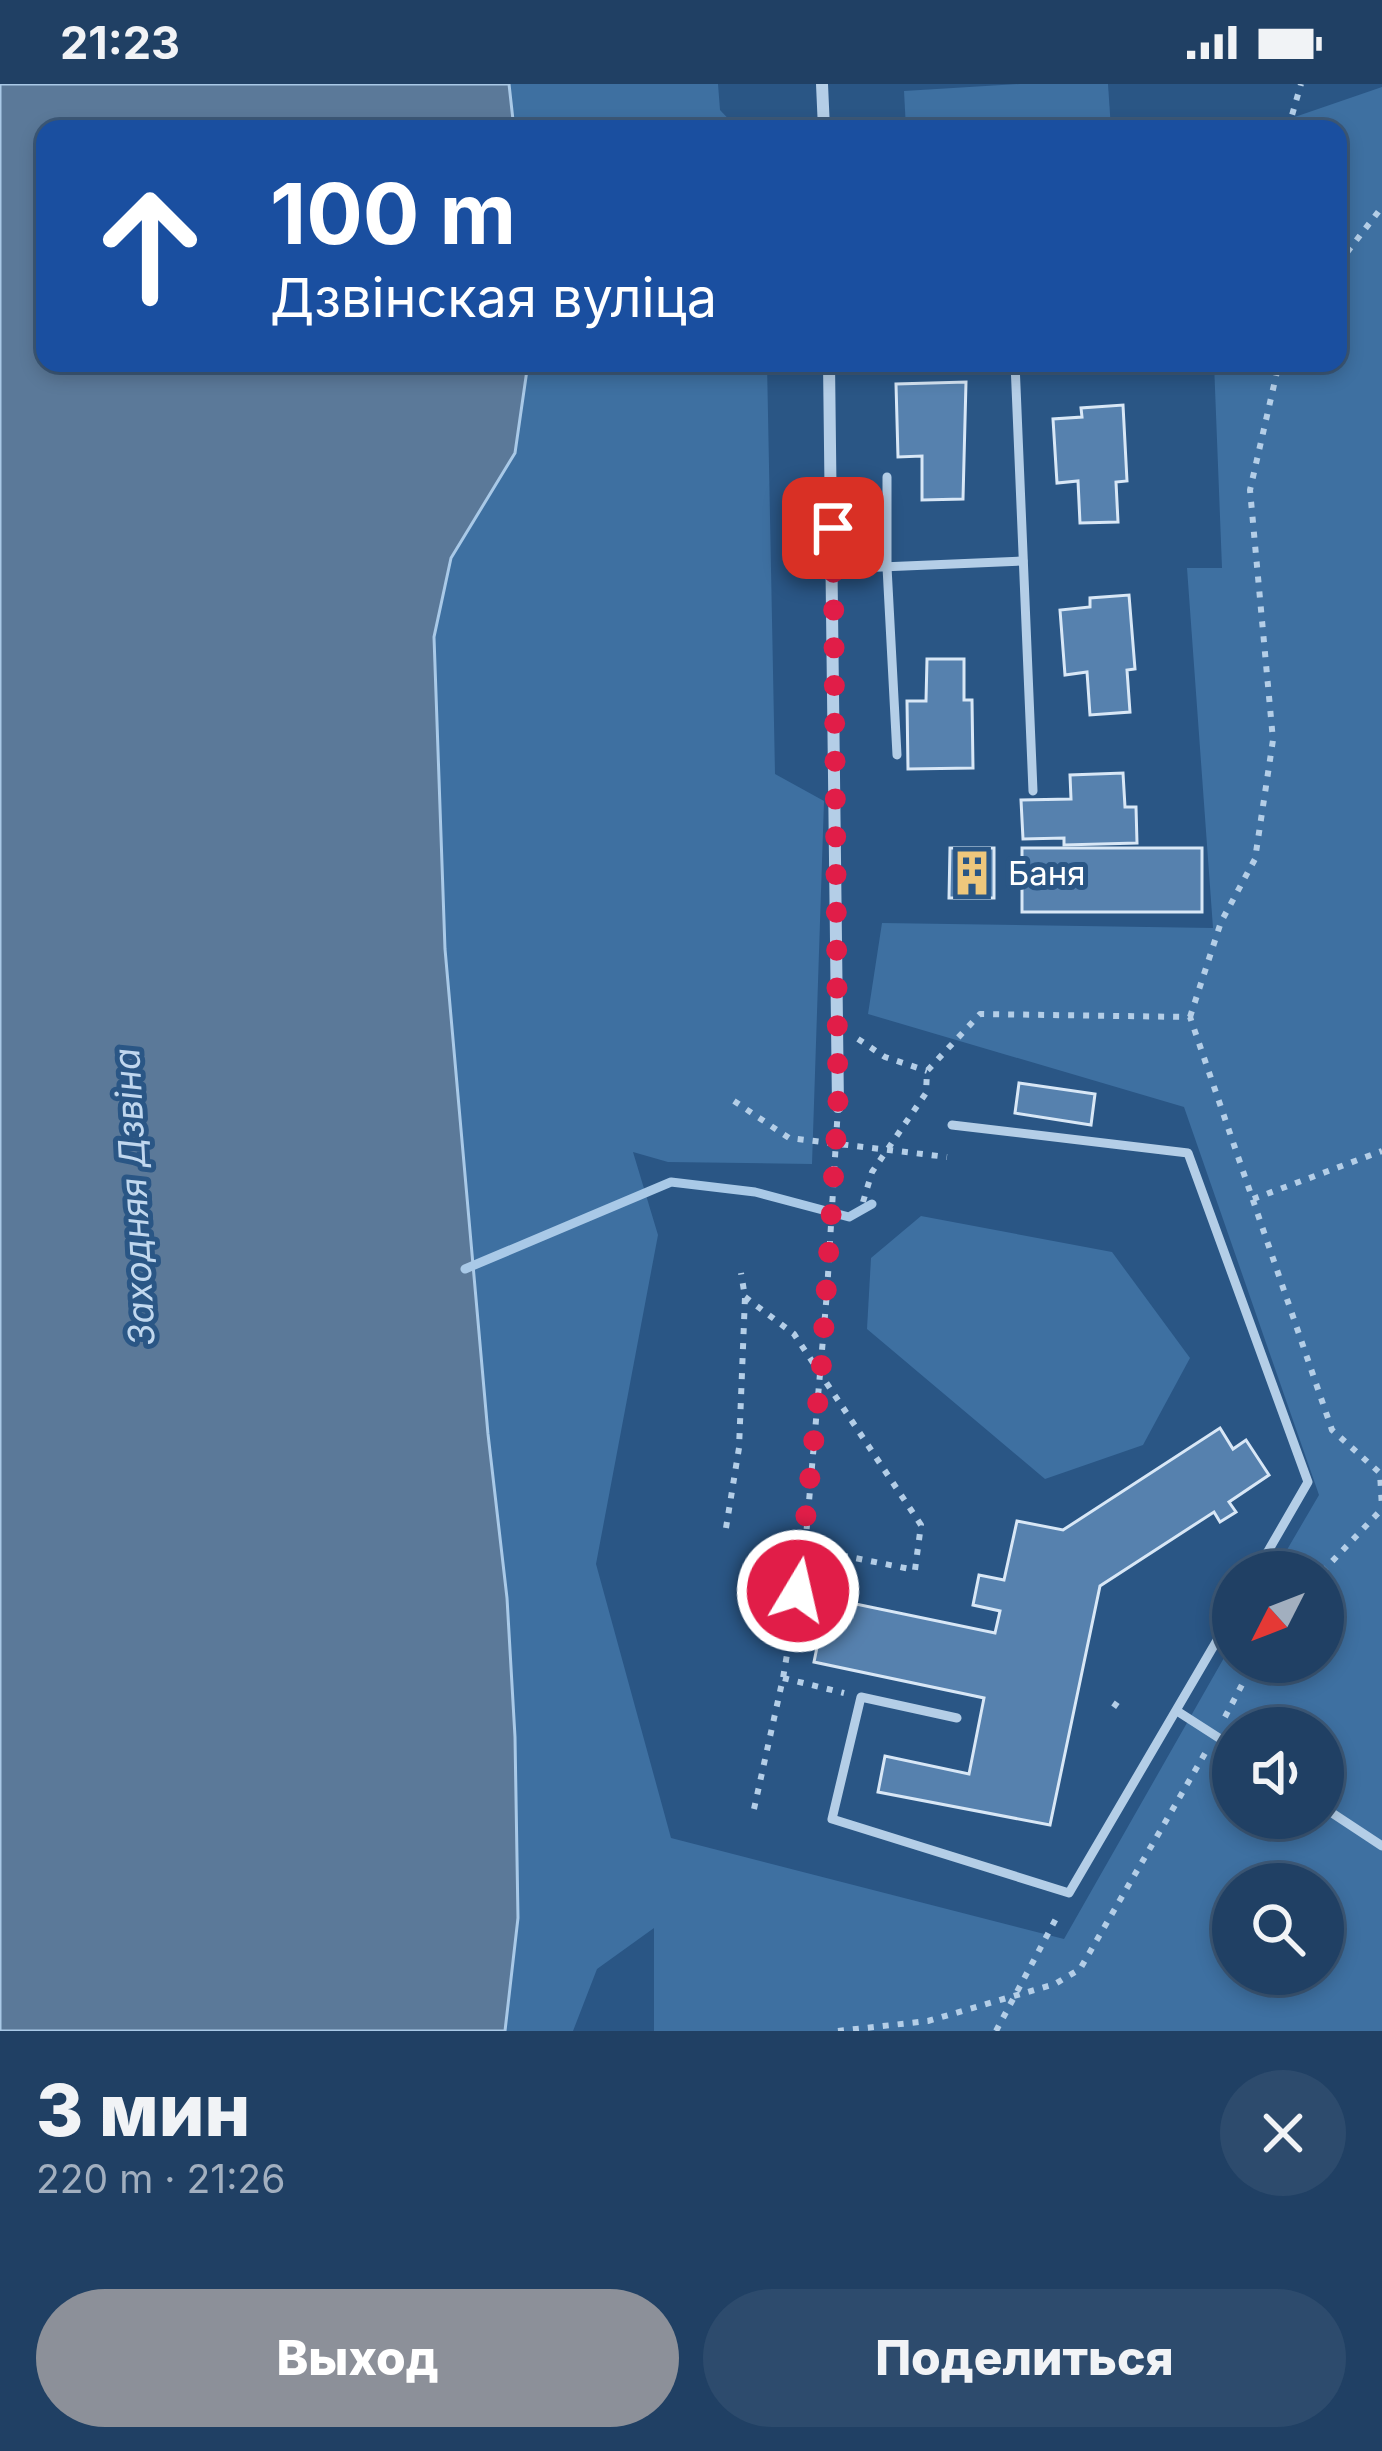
<!DOCTYPE html>
<html lang="ru">
<head>
<meta charset="utf-8">
<style>
  body { margin:0; font-family:Inter,sans-serif; background:#2d4b6d; color:#f1f3f6; height:100vh; display:flex; flex-direction:column; font-size:45px; white-space:nowrap }
  * { box-sizing:border-box; margin:0 }
  p { font-size:39px; color:#a2afbf }
  .icon { flex:none; width:66px; height:66px; fill:none; stroke:currentColor; stroke-width:2; stroke-linecap:round; stroke-linejoin:round }
  .map { position:relative; height:1947px; overflow:hidden }
  .sheet { display:flex; flex-direction:column; background:#204064; flex:1 }
  .sheet>* { flex:none }
  .hud { position:absolute; left:36px; top:36px; width:1311px; height:252px; border-radius:24px; box-shadow:0 6px 18px #0003,0 0 0 3px #3d5978; background:#1a4fa0; color:#fff; overflow:hidden }
  .needle { width:78px; rotate:228deg }
  .tools { position:absolute; left:1212px; top:1467px; display:grid; gap:24px }
  .tools a { display:grid; place-items:center; width:132px; height:132px; border-radius:50%; background:#204064; box-shadow:0 6px 18px #0003,0 0 0 3px #3d5978; font-size:60px }
  .pin { position:absolute; display:grid; place-items:center; width:102px; height:102px; color:#fff; margin:-51px; border-radius:24px; box-shadow:0 6px 18px #0006 }
  .me { position:absolute; width:132px; margin:-66px; rotate:9deg; stroke-linejoin:round; filter:drop-shadow(0 0 9px #0008) }
  .turn { display:flex; align-items:center; gap:42px; height:252px; padding:0 36px; font-size:54px }
  .turn .icon { width:156px; height:156px; stroke-width:2.5 }
  .turn b { display:block; font-size:84px; line-height:102px }
  .round { display:grid; place-items:center; flex:none; width:126px; height:126px; border-radius:63px; background:#2d4b6d }
  .overview { display:flex; align-items:center; justify-content:space-between; height:204px; padding:0 36px }
  h1 { font-size:72px; font-weight:800; line-height:90px }
  .cta { display:flex; gap:24px; margin-top:auto; padding:24px 36px }
  .cta a { flex:1; height:138px; border-radius:72px; background:#8c9099; color:#fff; font-size:48px; font-weight:800; line-height:138px; text-align:center }
  .cta a+a { background:#2d4b6d; color:#f1f3f6 }
  .status { display:flex; justify-content:space-between; align-items:center; height:84px; padding:0 60px; background:#204064; direction:ltr }
  .status svg { height:33px; fill:currentColor }
  .map>svg:first-child { display:block }
  .green { fill:#3e70a1; fill-rule:evenodd }
  .water { fill:#5b7999; stroke:#a9c9e7; stroke-width:3 }
  .lines { fill:none; stroke-linecap:round; stroke-linejoin:round }
  .stream { stroke:#a9c9e7; stroke-width:9 }
  .building { fill:#5681ae; stroke:#d8e7f6; stroke-width:3 }
  .path { stroke:#b4cee7; stroke-width:6; stroke-dasharray:6 9; stroke-linecap:butt }
  .service { stroke:#b4cee7; stroke-width:9 }
  .minor { stroke:#b4cee7; stroke-width:12 }
  .path-bridge { stroke:#b4cee7; stroke-width:6; stroke-dasharray:6 9; stroke-linecap:butt }
  .route { stroke:#e11d48; stroke-width:21; stroke-dasharray:0 37.8 }
  .labels { text-anchor:middle; dominant-baseline:central; stroke-width:10; stroke-linejoin:round; paint-order:stroke }
  .poi-label { font-size:33px; fill:#fff; stroke:#2a5685; text-anchor:start }
  .water-label { font-size:36px; font-style:italic; fill:#c0d7ee; stroke:#2a5685 }
</style>
</head>
<body>
<div class="status"><b>21:23</b><svg viewBox="0 0 49 12"><path d="M0 12V9h3v3zM5 12V6h3v6zM10 12V3h3v9zM15 12V0h3v12zM26 1h20v11H26zM47 4h2v5h-2z"/></svg></div>
<div class="map">
<svg width="1382" height="1947" viewBox="0 0 1382 1947">
  <rect width="100%" height="100%" fill="#2a5685"/>
  <g class="green">
    <path d="M509 0H718L720 26 738 45H514Z"/>
    <path d="M1020 0H1108L1111 45H906L904 7Z"/>
    <path d="M1382 3V1947H654V1844L597 1885 573 1947H505L518 1834 515 1653 507 1514 488 1350 445 865 434 553 451 474 515 369 528 279H767L775 690 824 717 812 1080 668 1078 633 1068 658 1151 596 1480 671 1754 1064 1855 1233 1558V1578H1323V1488H1274L1319 1411 1184 1023 868 930 882 839 1213 844 1187 484H1222L1214 279H1338V45H1260ZM1233 1644H1323V1734H1233ZM1233 1800H1323V1890H1233Z"/>
    <path d="M921 1132 1112 1168 1190 1274 1143 1361 1045 1395 867 1245 871 1174Z"/>
  </g>
  <path class="water" d="M0 0H509L514 45H45V279H528L515 369 451 474 434 553 445 865 488 1350 507 1514 515 1653 518 1834 505 1947H0Z"/>
  <g class="lines">
    <path class="stream" d="M465 1185 671 1098 755 1108 849 1133 872 1120"/>
  </g>
  <g class="building">
    <path d="M966 298 963 415 922 416V372L898 373 896 300Z"/>
    <path d="M1123 321 1127 397 1116 398 1118 438 1080 439 1078 397 1057 399 1053 335 1082 333 1081 324Z"/>
    <path d="M1129 511 1135 585 1127 586 1130 628 1090 631 1087 588 1065 591 1060 526 1090 523V514Z"/>
    <path d="M927 575H964V616H972L973 684 908 685 907 617H926Z"/>
    <path d="M1123 689 1125 723H1136L1137 759 1064 761V754L1023 755 1021 716 1071 715 1070 691Z"/>
    <path d="M950 764H994V814H949Z"/>
    <rect x="1022" y="764" width="180" height="64"/>
    <path d="M1019 999 1095 1010 1091 1041 1015 1029Z"/>
    <path d="M1220 1344 1233 1365 1246 1356 1269 1391 1229 1418 1236 1428 1220 1438 1214 1428 1100 1502 1050 1741 878 1708 885 1672 969 1690 984 1614 814 1578 827 1514 995 1549 1000 1527 973 1521 979 1491 1004 1496 1017 1437 1063 1446Z"/>
  </g>
  <g class="lines">
    <g class="path">
      <path d="M1288 45 1301 0"/>
      <path d="M1338 180 1382 123"/>
      <path d="M1190 933 1221 838 1255 775 1273 656 1250 406 1279 279"/>
      <path d="M858 955 885 973 927 987"/>
      <path d="M734 1017 789 1054 947 1073"/>
      <path d="M1253 1115 1382 1067"/>
      <path d="M863 1118 872 1088 926 1009 927 987 980 930 1190 933 1332 1346 1380 1389 1382 1424"/>
      <path d="M745 1213 794 1250 921 1441 915 1486 805 1464"/>
      <path d="M726 1444 739 1364 745 1213 741 1189"/>
      <path d="M1322 1488 1382 1425"/>
      <path d="M783 1594 844 1609"/>
      <path d="M1113 1619 1124 1627"/>
      <path d="M1225 1633 1254 1578"/>
      <path d="M754 1725 783 1594 805 1464 827 1208"/>
      <path d="M838 1947 928 1937 1055 1900 1080 1885 1207 1666"/>
      <path d="M996 1947 1059 1829"/>
    </g>
    <g class="service">
      <path d="M1015 279 1033 707"/>
      <path d="M887 393V483L897 671"/>
      <path d="M834 485 1023 477"/>
      <path d="M952 1041 1188 1069 1308 1398 1256 1488"/>
      <path d="M1177 1627 1233 1663"/>
      <path d="M957 1634 861 1613 832 1735 1069 1809 1233 1529"/>
      <path d="M1323 1723 1382 1762"/>
    </g>
    <g class="minor">
      <path d="M822 0 824 45"/>
      <path d="M829 279 838 1023"/>
    </g>
    <path class="path-bridge" d="M827 1208 838 1023"/>
  </g>
  <g class="lines">
    <path class="route" d="M798 1507 821 1288 838 1023 833 444"/>
  </g>
  <defs>
    <g id="building-bare" transform="scale(3.6)"><path d="M-4-6H4V6H1V3H-1V6H-4ZM-2.5-4.3h1.7v1.8h-1.7ZM.8-4.3h1.7v1.8H.8ZM-2.5-1h1.7V.8h-1.7ZM.8-1h1.7V.8H.8Z" fill="#eec77c" stroke="#2a5685" stroke-width="2.5" paint-order="stroke"/></g>
  </defs>
  <g fill-rule="evenodd">
    <use href="#building-bare" x="972" y="789"/>
  </g>
  <g class="labels">
    <g class="poi-label">
      <text x="1008" y="789">Баня</text>
    </g>
    <g class="water-label">
      <text transform="translate(134 1113) rotate(-93)">Заходняя Дзвіна</text>
    </g>
  </g>
</svg>
<div class="tools">
<a><svg class="needle" viewBox="-14 -14 28 28"><path d="M0-13l5 13h-10z" fill="#e53935"/><path d="M0 13l5-13h-10z" fill="#a2afbf"/></svg></a>
<a><svg class="icon" aria-label="sound" viewBox="0 0 24 24"><path d="M4 9h4l5-4v14l-5-4H4zM17 9q2 3 0 6"/></svg></a>
<a><svg class="icon" aria-label="search" viewBox="0 0 24 24"><circle cx="10" cy="10" r="6"/><path d="M15 15l6 6"/></svg></a>
</div>
<div class="pin" style="left:833px;top:444px;background:#d93025"><svg class="icon" aria-label="arrive" viewBox="0 0 24 24"><path d="M6 21V4h12l-3 4 3 4H6"/></svg></div>
<svg class="me" style="left:798px;top:1507px" viewBox="-20 -20 40 40"><circle r="17" fill="#e11d48" stroke="#fff" stroke-width="3"/><path d="M0-11L8 9 0 5-8 9z" fill="#fff"/></svg>
<div class="hud">
<div class="turn"><svg class="icon" aria-label="ahead" viewBox="0 0 24 24"><path d="M12 20V5M6 11l6-6 6 6"/></svg><div><b>100 m</b>Дзвінская вуліца</div></div>
</div>
</div>
<section class="sheet">
<div class="overview"><div><h1>3 мин</h1><p>220 m · 21:26</p></div><a class="round"><svg class="icon" aria-label="close" viewBox="0 0 24 24"><path d="M6 6l12 12M18 6L6 18"/></svg></a></div>
<div class="cta"><a>Выход</a><a>Поделиться</a></div>
</section>
</body>
</html>
